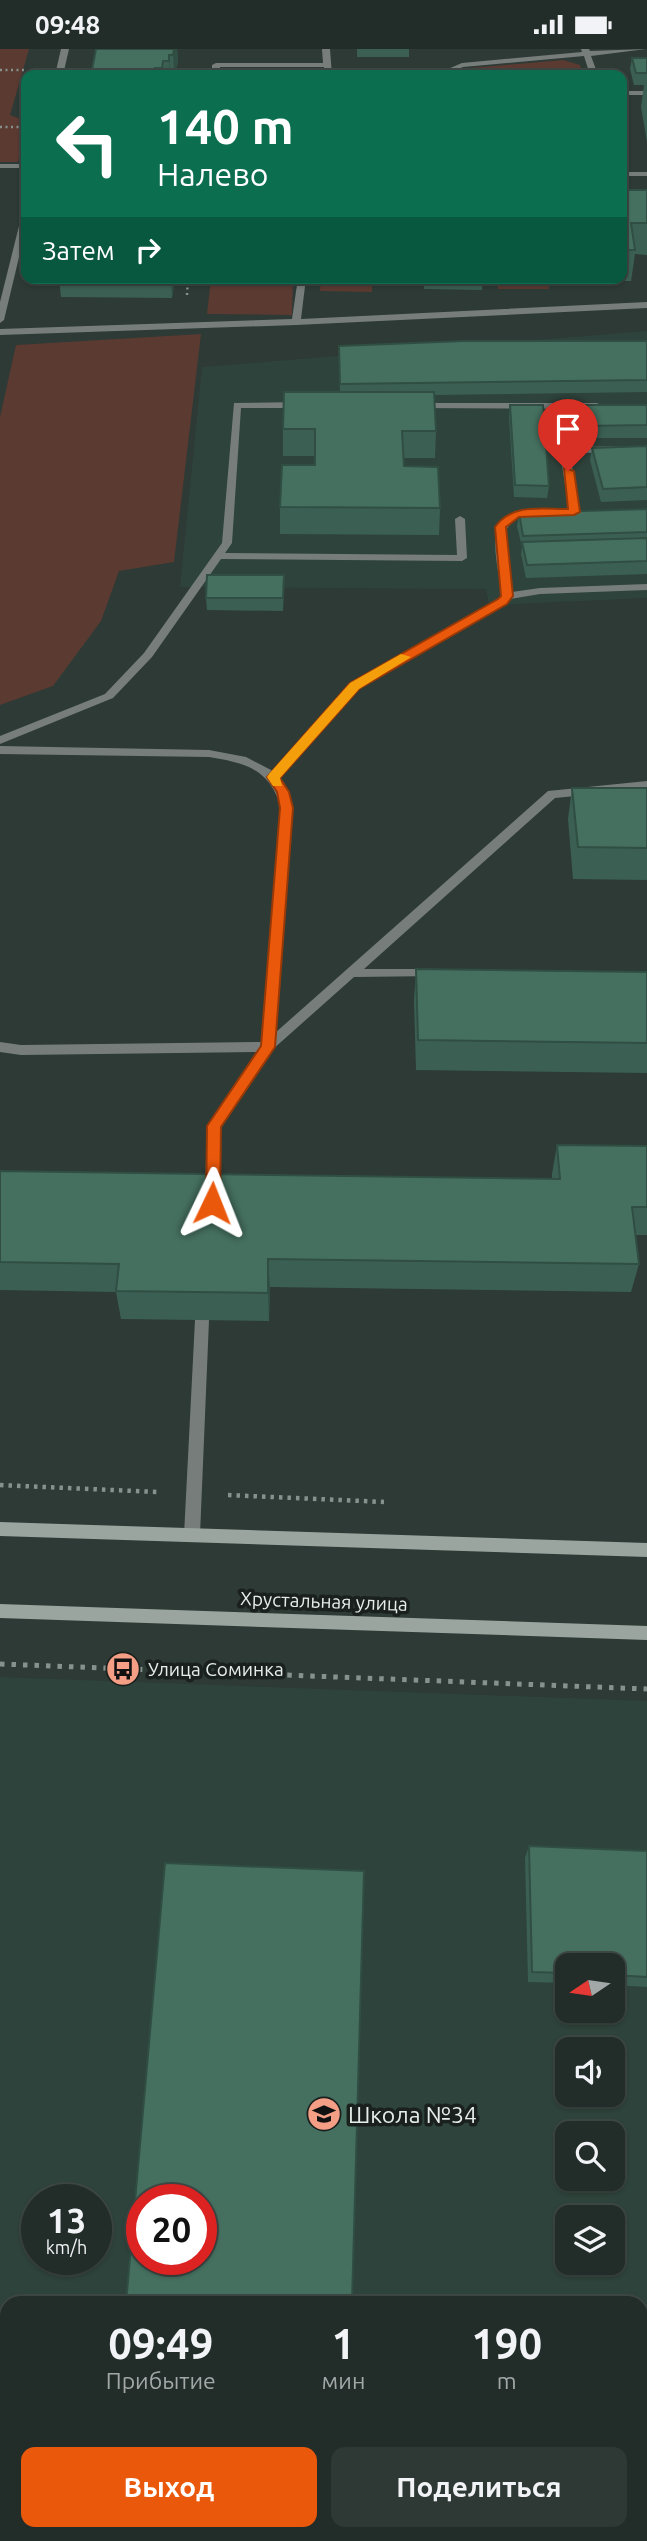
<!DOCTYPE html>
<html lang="ru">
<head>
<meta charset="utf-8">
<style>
  body { margin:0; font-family:Ubuntu,sans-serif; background:#2e3834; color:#f1f3f6; height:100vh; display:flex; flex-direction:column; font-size:26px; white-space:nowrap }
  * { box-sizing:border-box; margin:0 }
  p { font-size:23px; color:#a2a7a8 }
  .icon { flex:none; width:38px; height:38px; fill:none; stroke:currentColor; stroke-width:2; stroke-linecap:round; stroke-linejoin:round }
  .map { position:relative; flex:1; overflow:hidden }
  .panel { position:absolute; left:0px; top:2247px; width:648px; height:245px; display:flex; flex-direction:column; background:#222c28; border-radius:21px 21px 0 0; box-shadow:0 2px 5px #0004,0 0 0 2px #3f4845 }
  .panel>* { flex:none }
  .banner { position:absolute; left:21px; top:21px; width:606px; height:214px; border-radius:14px; box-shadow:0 2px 5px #0004,0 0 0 2px #3f4845; background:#0b6e4f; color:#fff; overflow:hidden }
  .needle { width:46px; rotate:257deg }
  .tools { position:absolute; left:555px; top:1904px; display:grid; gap:14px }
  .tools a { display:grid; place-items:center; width:70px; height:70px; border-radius:14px; background:#222c28; box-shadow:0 2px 5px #0004,0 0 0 2px #3f4845; font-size:35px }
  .speed { position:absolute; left:21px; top:2135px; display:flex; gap:14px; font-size:35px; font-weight:700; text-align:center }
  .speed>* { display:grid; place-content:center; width:91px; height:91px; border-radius:50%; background:#222c28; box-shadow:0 2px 5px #0004,0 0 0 2px #3f4845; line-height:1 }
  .speed small { font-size:18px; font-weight:400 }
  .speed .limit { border:10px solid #d22; background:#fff; color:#111 }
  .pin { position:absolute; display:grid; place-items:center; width:60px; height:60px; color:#fff; margin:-72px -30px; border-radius:50% 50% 50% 0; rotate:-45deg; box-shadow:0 0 7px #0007 }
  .pin .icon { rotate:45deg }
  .me { position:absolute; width:77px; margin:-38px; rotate:2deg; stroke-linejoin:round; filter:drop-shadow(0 0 5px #0008) }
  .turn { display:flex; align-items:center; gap:24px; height:147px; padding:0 21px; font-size:32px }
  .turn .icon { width:91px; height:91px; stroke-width:2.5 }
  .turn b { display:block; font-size:49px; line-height:60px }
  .then { display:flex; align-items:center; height:66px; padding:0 21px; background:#0003; gap:14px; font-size:26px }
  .eta { display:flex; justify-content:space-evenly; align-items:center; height:119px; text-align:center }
  .eta b { font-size:42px; font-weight:700; line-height:49px }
  .action { display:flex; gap:14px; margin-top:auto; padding:14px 21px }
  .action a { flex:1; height:80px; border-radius:14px; background:#ea580c; color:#fff; font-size:28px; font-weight:700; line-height:80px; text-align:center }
  .action a+a { background:#2e3834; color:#f1f3f6 }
  .status { display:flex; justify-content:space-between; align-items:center; height:49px; padding:0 35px; background:#222c28; direction:ltr }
  .status svg { height:19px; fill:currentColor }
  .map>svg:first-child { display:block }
  .built { fill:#2e433b; fill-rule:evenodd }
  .green { fill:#5a3a31 }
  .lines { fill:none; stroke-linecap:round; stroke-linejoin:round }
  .path-far2 { stroke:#87928e; stroke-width:2.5; stroke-dasharray:2 3.5; stroke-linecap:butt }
  .path-far1 { stroke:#87928e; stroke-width:4.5; stroke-dasharray:3.5 5; stroke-linecap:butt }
  .path { stroke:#87928e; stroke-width:5; stroke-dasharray:4.5 7; stroke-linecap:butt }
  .lane { fill:#777d7b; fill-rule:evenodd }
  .street { fill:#777d7b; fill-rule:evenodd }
  .secondary { fill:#9aa5a0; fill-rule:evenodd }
  .wall { fill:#3b6053 }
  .shaded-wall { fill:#304e43 }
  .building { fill:#457060; stroke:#304e43; stroke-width:2; fill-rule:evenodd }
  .route { fill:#ea580c; stroke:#983908; stroke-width:2 }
  .slow { fill:#f59e0b }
  .labels { text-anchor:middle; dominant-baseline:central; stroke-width:7; stroke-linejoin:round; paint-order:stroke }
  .street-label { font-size:19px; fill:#e5edea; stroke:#1a201d }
  .poi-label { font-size:19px; fill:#e5edea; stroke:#1a201d; text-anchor:start }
  .near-poi-label { font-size:23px; fill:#e5edea; stroke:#1a201d; text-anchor:start }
</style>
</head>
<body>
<div class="status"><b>09:48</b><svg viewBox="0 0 49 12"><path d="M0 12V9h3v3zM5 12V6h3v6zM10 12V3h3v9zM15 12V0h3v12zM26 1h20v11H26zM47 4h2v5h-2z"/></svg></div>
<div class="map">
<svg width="647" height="2492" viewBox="0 0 647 2492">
  <rect width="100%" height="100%" fill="#2d3a35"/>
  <g class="built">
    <path d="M647 282V549L489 556 486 540 180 538 202 318Z"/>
    <path d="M0 1628 647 1652V2492H0ZM567 1916H612V1962H567ZM567 2000H612V2046H567ZM567 2084H612V2130H567ZM37 2151H96V2210H37ZM142 2151H201V2210H142ZM567 2168H612V2214H567ZM7 2254H640V2485H7Z"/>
  </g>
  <g class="green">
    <path d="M0 0H29L10 66 26 72 18 113H0Z"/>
    <path d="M563 11 580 16 583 26H449L470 19Z"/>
    <path d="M211 229H293L292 266 207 265Z"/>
    <path d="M321 229H372V243L320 242Z"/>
    <path d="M497 229H548L549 240H498Z"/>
    <path d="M201 285 174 513 119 522 101 572 53 637 0 656V368L16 296Z"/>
  </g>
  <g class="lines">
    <g class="path-far2">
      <path d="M0 21H27"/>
      <path d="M0 78H26"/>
      <path d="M187 246 188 229"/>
    </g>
    <g class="path-far1">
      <path d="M0 1436 157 1443"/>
      <path d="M228 1446 384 1453"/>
    </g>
    <path class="path" d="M0 1615 647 1640"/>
    <g class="lane">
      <path d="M61 0H69L63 26H55Z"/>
      <path d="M322 0H330L332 26H324V18H220V26H212V16L216 14H323Z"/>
      <path d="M581 0H589L590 2 646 0 591 7 598 26H590L584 7 463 18 444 26H434L462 14 582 3Z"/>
      <rect x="621" y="42" width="26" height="4"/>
      <path d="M621 114 625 116 627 127H621Z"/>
      <path d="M23 161H26V179L4 271 0 274V253Z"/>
      <path d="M298 229H306L301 270 647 253V259L296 276 0 286V280L292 270Z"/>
      <path d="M234 354 303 353 308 356 303 359H241L232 494 225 504 457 506 455 470 460 467 465 470 467 509 462 512 221 510 152 608 113 649 0 695V687L105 645 144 604 222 494Z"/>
      <path d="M417 354H597L602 357 597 360 414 359V355Z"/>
      <path d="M561 375 566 378 569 398 647 397V403L570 404 579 463 574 466 569 464 565 466C543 466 513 459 505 485L512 543 540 539 647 535V541L540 545 510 550 506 555 358 639 279 729 293 759 275 984 548 742 647 732V740L555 749 364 920H434L440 924 438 927 354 928 272 1001 221 1078 219 1142 217 1146H207L205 1142 207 1077 258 1003 21 1006 0 1003V993L21 996 262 993 281 759C270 720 246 714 209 708L0 705V697L209 701 246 708 273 722 350 635 498 551 502 547C498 511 479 464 531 460 543 459 558 458 569 461L556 378Z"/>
      <path d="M202 1265 207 1267 209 1271 200 1486 197 1491 192 1493 187 1491 184 1486 195 1271 197 1267Z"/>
    </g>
    <g class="street">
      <rect x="0" y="115" width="26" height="4"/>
      <rect x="621" y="123" width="26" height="4"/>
    </g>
    <g class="secondary">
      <path d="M0 1473 647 1494V1508L0 1487Z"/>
      <path d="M0 1555 647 1577V1591L0 1569Z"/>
    </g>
  </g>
  <g class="wall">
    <path d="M177 0 178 10 176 26H91Z"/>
    <rect x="357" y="0" width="52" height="8"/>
    <path d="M632 9H647V93L641 58 644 36H634L630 20Z"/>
    <path d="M621 141H647V206L635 205 631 232H573V229H621Z"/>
    <path d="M59 229H175L172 249 61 248Z"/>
    <path d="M424 229H483L482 241 424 240Z"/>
    <path d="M647 292V343L434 346 436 382 435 409H404V417L440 459 439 486 280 485V458L315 416V407H283V380L340 343 339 310Z"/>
    <path d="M510 356 549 437 547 449 514 448 509 368Z"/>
    <path d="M579 356H647V389H581L577 368Z"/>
    <path d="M647 397V451L601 453 590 411 592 399Z"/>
    <path d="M647 460V525L526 529 521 505 522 498 517 477 519 464Z"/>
    <path d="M284 539 283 562 207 561 206 549Z"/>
    <path d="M572 739H647V831L573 830 568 770Z"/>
    <path d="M416 920 647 923V1024L416 1021 414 951Z"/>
    <path d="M557 1096 647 1097V1186H635L639 1215 631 1243 270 1238 269 1272 121 1270 116 1243 0 1241V1122L552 1130V1125Z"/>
    <path d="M529 1797 647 1802V1938L612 1936V1916H567V1934L528 1933 525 1809Z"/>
  </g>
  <g class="shaded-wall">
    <path d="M174 0H177L178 10 176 26H174L173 6Z"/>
    <path d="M169 6 171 26H170L169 12Z"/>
    <path d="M171 229H175L172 249Z"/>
    <path d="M268 1210 270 1238 269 1272 268 1244Z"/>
  </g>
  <g class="building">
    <path d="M96 0H174L173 6H169V12H163L162 19H155L154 26H91Z"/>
    <path d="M632 9H647V24H636Z"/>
    <path d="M187 21H286V26H186Z"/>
    <path d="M621 141H647V174H631L635 201H621Z"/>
    <path d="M464 292H647V331L340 335 339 297Z"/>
    <path d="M284 343H434L436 382H402L404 417 438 418 440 459 280 458 282 416H315V380H283Z"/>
    <path d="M510 356H543L549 437 515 436Z"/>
    <path d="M579 356H647V376L582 377Z"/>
    <path d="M647 397V438L603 440 592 399Z"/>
    <path d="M647 460V483L523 487 519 464Z"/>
    <path d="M647 489V512L527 516 522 493Z"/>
    <path d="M207 526H284L283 549H206Z"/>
    <path d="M572 739H647V799L578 798Z"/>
    <path d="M416 920 647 923V994L418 991Z"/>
    <path d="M557 1096 647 1097V1158H632L639 1215 268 1210V1244L116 1242 119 1215 0 1213V1122L560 1130Z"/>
    <path d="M529 1797 647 1802V1928L612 1926V1916H567V1924L532 1923Z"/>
    <path d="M165 1814 364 1822 352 2254H126ZM142 2151H201V2210H142Z"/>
    <path d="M0 2298 7 2299V2485H346L345 2492H0Z"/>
  </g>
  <path class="route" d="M564 419 574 422 580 463 574 466 519 468 506 478 513 547 507 555 359 640 280 729 289 743 293 759 275 998 221 1078 220 1154 212 1160 206 1158 207 1077 261 997 280 759 277 743 267 728 350 634 498 550 501 547 495 478C512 454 542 460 568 460Z"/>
  <path class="slow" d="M401 605 411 608 359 640 280 729 282 737H273L267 728 269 725 350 634Z"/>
  <defs>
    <g id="bus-disc" transform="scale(1.75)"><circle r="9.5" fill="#f49e86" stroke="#1a201d"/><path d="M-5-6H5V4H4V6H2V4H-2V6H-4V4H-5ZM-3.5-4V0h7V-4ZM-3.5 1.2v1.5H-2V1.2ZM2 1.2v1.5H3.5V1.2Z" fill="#111"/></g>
    <g id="school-disc" transform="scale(1.75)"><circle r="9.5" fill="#f49e86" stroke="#1a201d"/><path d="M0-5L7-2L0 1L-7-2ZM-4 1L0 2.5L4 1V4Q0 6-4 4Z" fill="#111"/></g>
  </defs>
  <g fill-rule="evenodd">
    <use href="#bus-disc" x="123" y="1620"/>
    <use href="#school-disc" x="324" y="2065"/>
  </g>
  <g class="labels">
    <g class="street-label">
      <text transform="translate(324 1552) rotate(2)">Хрустальная улица</text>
    </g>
    <g class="poi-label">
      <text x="148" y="1620">Улица Соминка</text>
    </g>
    <g class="near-poi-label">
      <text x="348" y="2065">Школа №34</text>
    </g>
  </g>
</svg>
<div class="tools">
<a><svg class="needle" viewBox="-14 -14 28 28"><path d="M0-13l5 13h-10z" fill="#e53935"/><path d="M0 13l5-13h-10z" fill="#a2a7a8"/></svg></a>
<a><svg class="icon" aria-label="sound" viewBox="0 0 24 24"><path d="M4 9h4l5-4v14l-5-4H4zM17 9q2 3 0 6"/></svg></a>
<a><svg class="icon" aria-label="search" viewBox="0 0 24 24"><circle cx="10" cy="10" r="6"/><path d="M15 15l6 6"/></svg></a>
<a><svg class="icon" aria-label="layers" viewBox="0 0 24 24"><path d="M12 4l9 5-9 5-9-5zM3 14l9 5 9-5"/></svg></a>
</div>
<div class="speed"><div>13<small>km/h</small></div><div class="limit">20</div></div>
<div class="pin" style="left:568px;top:422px;background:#d93025"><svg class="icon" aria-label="arrive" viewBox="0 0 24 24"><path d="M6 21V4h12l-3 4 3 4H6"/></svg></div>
<svg class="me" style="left:212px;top:1154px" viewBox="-20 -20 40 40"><path d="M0-17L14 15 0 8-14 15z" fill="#ea580c" stroke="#fff" stroke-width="4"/></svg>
<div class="banner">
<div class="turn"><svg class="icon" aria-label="left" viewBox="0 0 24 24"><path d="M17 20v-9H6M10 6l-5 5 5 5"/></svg><div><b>140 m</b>Налево</div></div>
<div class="then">Затем<svg class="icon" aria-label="right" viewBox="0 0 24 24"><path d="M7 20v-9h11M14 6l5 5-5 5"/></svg></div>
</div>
<section class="panel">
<div class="eta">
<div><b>09:49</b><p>Прибытие</p></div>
<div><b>1</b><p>мин</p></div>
<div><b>190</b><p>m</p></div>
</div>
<div class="action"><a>Выход</a><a>Поделиться</a></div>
</section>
</div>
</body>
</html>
